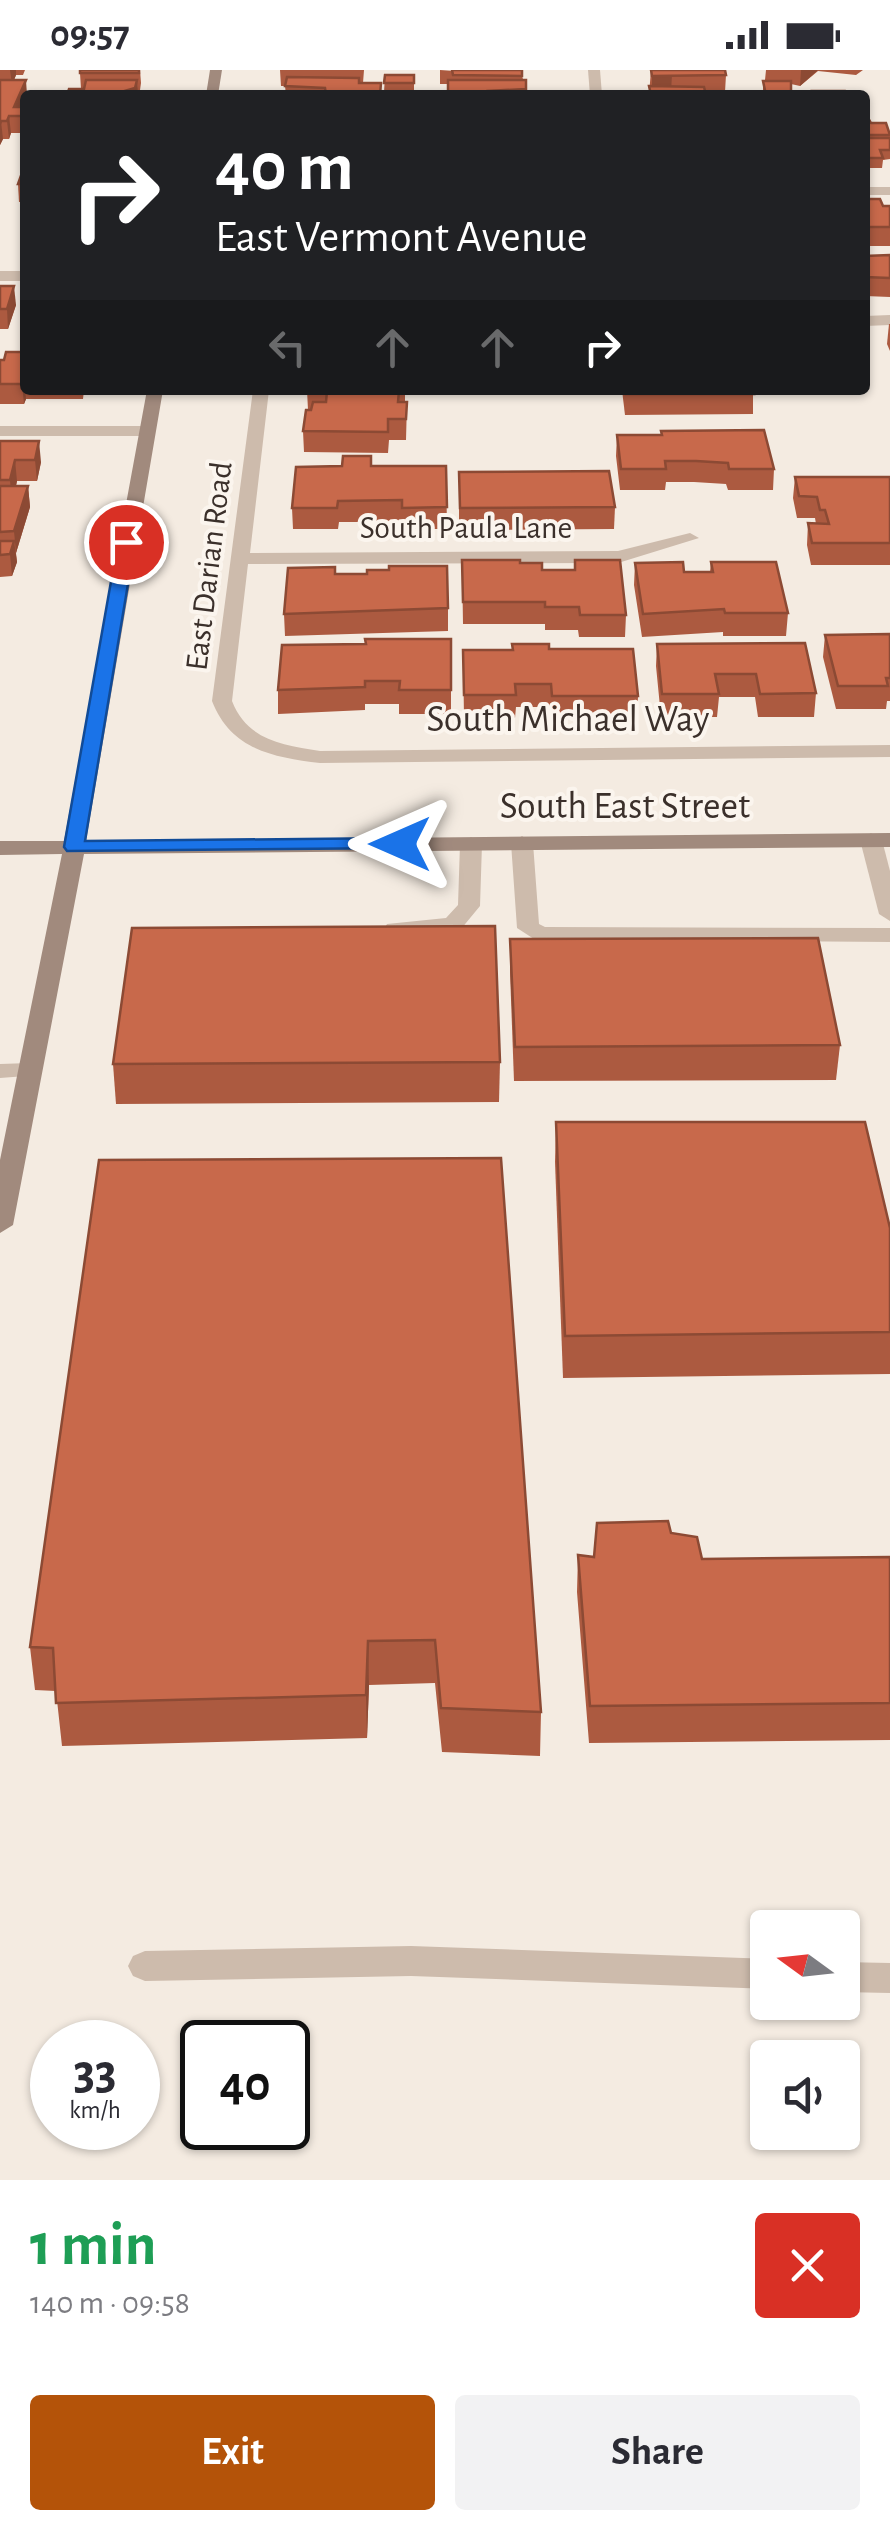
<!DOCTYPE html>
<html lang="en">
<head>
<meta charset="utf-8">
<style>
  body { margin:0; font-family:"Alegreya Sans",sans-serif; background:#f2f2f3; color:#2b2b33; height:100vh; display:flex; flex-direction:column; font-size:38px; white-space:nowrap }
  * { box-sizing:border-box; margin:0 }
  p { font-size:32px; color:#7c7c81 }
  .icon { flex:none; width:55px; height:55px; fill:none; stroke:currentColor; stroke-width:2; stroke-linecap:round; stroke-linejoin:round }
  .map { position:relative; height:2110px; overflow:hidden }
  .details { display:flex; flex-direction:column; background:#fff; flex:1 }
  .details>* { flex:none }
  .banner { position:absolute; left:20px; top:20px; width:850px; height:305px; border-radius:10px; box-shadow:0 2px 8px #0004; background:#202124; color:#fff; overflow:hidden }
  .needle { width:65px; rotate:285deg }
  .tools { position:absolute; left:750px; top:1840px; display:grid; gap:20px }
  .tools a { display:grid; place-items:center; width:110px; height:110px; border-radius:10px; background:#fff; box-shadow:0 2px 8px #0004; font-size:50px }
  .speed { position:absolute; left:30px; top:1950px; display:flex; gap:20px; font-size:50px; font-weight:700; text-align:center }
  .speed>* { display:grid; place-content:center; width:130px; height:130px; border-radius:50%; background:#fff; box-shadow:0 2px 8px #0004; line-height:1 }
  .speed small { font-size:25px; font-weight:400 }
  .speed .limit { border:5px solid #111; border-radius:15px; background:#fff; color:#111 }
  .pin { position:absolute; display:grid; place-items:center; width:85px; height:85px; color:#fff; margin:-42px; border:5px solid #fff; border-radius:50%; box-shadow:0 2px 10px #0007 }
  .me { position:absolute; width:110px; margin:-55px; rotate:270deg; stroke-linejoin:round; filter:drop-shadow(0 0 8px #0008) }
  .turn { display:flex; align-items:center; gap:35px; height:210px; padding:0 30px; font-size:45px }
  .turn .icon { width:130px; height:130px; stroke-width:2.5 }
  .turn b { display:block; font-size:70px; line-height:85px }
  .lanes { display:flex; align-items:center; height:95px; padding:0 30px; background:#0003; justify-content:center; gap:50px; direction:ltr }
  .lanes .off { opacity:.35 }
  .round { display:grid; place-items:center; flex:none; width:105px; height:105px; border-radius:10px; background:#f2f2f3 }
  .summary { display:flex; align-items:center; justify-content:space-between; height:170px; padding:0 30px }
  h1 { font-size:60px; font-weight:700; line-height:75px; color:#1e9e55 }
  .action { display:flex; gap:20px; margin-top:auto; padding:20px 30px }
  .action a { flex:1; height:115px; border-radius:10px; background:#b45309; color:#fff; font-size:40px; font-weight:700; line-height:115px; text-align:center }
  .action a+a { background:#f2f2f3; color:#2b2b33 }
  .status { display:flex; justify-content:space-between; align-items:center; height:70px; padding:0 50px; background:#fff; direction:ltr }
  .status svg { height:28px; fill:currentColor }
  .map>svg:first-child { display:block }
  .lines { fill:none; stroke-linecap:round; stroke-linejoin:round }
  .lane { fill:#cdbbac; fill-rule:evenodd }
  .street { fill:#cdbbac; fill-rule:evenodd }
  .secondary { fill:#a18a7d; fill-rule:evenodd }
  .wall { fill:#ac5a40 }
  .shaded-wall { fill:#8c4a34 }
  .building { fill:#c8694b; stroke:#8c4a34; stroke-width:2.5 }
  .route { fill:#1a73e8; stroke:#114b97; stroke-width:2.5 }
  .labels { text-anchor:middle; dominant-baseline:central; stroke-width:8; stroke-linejoin:round; paint-order:stroke }
  .far-street-label { font-size:32px; fill:#3b302b; stroke:#fbf5ee }
  .street-label { font-size:38px; fill:#3b302b; stroke:#fbf5ee }
</style>
</head>
<body>
<div class="status"><b>09:57</b><svg viewBox="0 0 49 12"><path d="M0 12V9h3v3zM5 12V6h3v6zM10 12V3h3v9zM15 12V0h3v12zM26 1h20v11H26zM47 4h2v5h-2z"/></svg></div>
<div class="map">
<svg width="890" height="2110" viewBox="0 0 890 2110">
  <rect width="100%" height="100%" fill="#f4ebe1"/>
  <g class="lines">
    <g class="lane">
      <path d="M522 766 533 773 539 854 545 857 890 858V872L534 869 517 858 511 773Z"/>
      <path d="M471 767 482 774 480 836 461 859 387 864 384 859 387 854 446 848 458 835 460 774Z"/>
      <path d="M30 993 39 995 42 1000 39 1005 0 1008V994Z"/>
      <path d="M411 1876 768 1889V1919L411 1906 145 1911 133 1906 128 1896 133 1886 145 1881Z"/>
      <path d="M842 1892 890 1893V1923L842 1922Z"/>
    </g>
    <g class="street">
      <path d="M588 0H600L602 25H590Z"/>
      <rect x="865" y="117" width="25" height="8"/>
      <rect x="0" y="201" width="25" height="10"/>
      <path d="M890 245V255L865 256V246Z"/>
      <path d="M253 320H269L250 483 618 481 690 463 699 468 618 493 248 494 232 631C247 670 282 675 320 681L890 675V687L320 693C273 687 231 680 212 631Z"/>
      <path d="M0 356H146L154 361 146 366H0Z"/>
      <path d="M871 763 882 770 890 801V851L879 844 860 770Z"/>
    </g>
    <g class="secondary">
      <path d="M210 0H222L218 25H206Z"/>
      <path d="M147 320H163L86 771 890 763V777L84 784 13 1155 0 1163V1090L62 784 0 785V771H64Z"/>
    </g>
  </g>
  <g class="wall">
    <path d="M0 0H25L23 5H16L14 10 25 25 23 37H25V63H11L9 69H3L0 75Z"/>
    <path d="M140 0 141 13 140 20H138V25H67L81 19 80 3Z"/>
    <path d="M280 0H364L363 13 381 25H286L285 16H281Z"/>
    <path d="M440 0 522 6 526 19V25H448V14H440Z"/>
    <path d="M651 0 726 5 725 22H705L706 25H649Z"/>
    <path d="M766 0H863L856 5 818 1 800 16 791 14V25H763V11L765 10Z"/>
    <path d="M385 5H414V22H384Z"/>
    <path d="M865 30 869 39 868 48 871 53 890 65V89L883 90 882 98H865Z"/>
    <path d="M25 100V132H19L18 114Z"/>
    <path d="M865 129 883 136H890V176H865Z"/>
    <path d="M890 185V227L865 226V186Z"/>
    <path d="M0 216 16 235 8 259H0Z"/>
    <path d="M889 254H890V281L887 274Z"/>
    <path d="M25 282V320H84L83 329H26L24 334H0V290Z"/>
    <path d="M307 320H405V332H407L406 370H389L388 383 304 382 303 361 308 340Z"/>
    <path d="M622 320H753V344L625 345Z"/>
    <path d="M617 365 774 399 773 420H728L726 414 694 412H666L665 420H620L616 386Z"/>
    <path d="M0 371 41 392 37 411H17L16 416H28L30 437 16 483 17 492 12 506 0 507Z"/>
    <path d="M372 396H446L447 459H402V452H339L338 459H293L292 438Z"/>
    <path d="M459 402 615 437 614 459 459 460Z"/>
    <path d="M795 407H890V495H811L807 475 808 453 816 454 815 448H797L793 428Z"/>
    <path d="M462 490 520 493 542 500 626 545 625 567H579L578 560H545V554H463Z"/>
    <path d="M711 492 788 543 786 566H723V562L642 567 634 515 635 493 684 502H710Z"/>
    <path d="M389 500 448 538V561L285 566 284 544 335 504H367Z"/>
    <path d="M890 564V631H887L886 639H836L823 587 825 565Z"/>
    <path d="M451 569V644H399V634H365V640L278 644V620L366 574Z"/>
    <path d="M805 573 816 623 814 647H758L755 627H719L717 647H661L656 596 657 574Z"/>
    <path d="M549 579 638 626 637 649H551L550 637H516L515 648H464L463 580Z"/>
    <path d="M510 869 840 975 836 1010 514 1011 510 902Z"/>
    <path d="M500 992 499 1032 116 1034 113 994Z"/>
    <path d="M556 1052 890 1158V1304L563 1308 555 1092Z"/>
    <path d="M99 1090 541 1642 540 1686 442 1682 435 1613 369 1615 367 1668 62 1676 56 1621 35 1620 30 1577Z"/>
    <path d="M671 1463 702 1489 890 1487V1670L589 1673 577 1522 578 1485 594 1487Z"/>
  </g>
  <g class="shaded-wall">
    <path d="M10 0H16V5L12 15Z"/>
    <path d="M801 0H818L800 16Z"/>
    <path d="M672 5 671 22 652 23V6Z"/>
    <path d="M26 10 27 25H25V33L20 46 14 37Z"/>
    <path d="M137 10 138 25H120L121 22Z"/>
    <path d="M9 46 11 63 9 69 7 51Z"/>
    <path d="M1 51 3 69 0 75V54Z"/>
    <path d="M14 216 16 235 8 259 7 239Z"/>
    <path d="M24 309 26 329 24 334 22 314Z"/>
    <path d="M39 371 41 392 37 411 35 390Z"/>
    <path d="M15 390 17 411 12 432 10 410Z"/>
    <path d="M28 416 30 437 16 483 14 461Z"/>
    <path d="M14 471 17 492 12 506 10 484Z"/>
    <path d="M368 1571 369 1615 367 1668 366 1625Z"/>
  </g>
  <g class="building">
    <rect x="80" y="0" width="59" height="3"/>
    <path d="M452 0H522V6L453 5Z"/>
    <path d="M651 0H725L726 5 652 6Z"/>
    <path d="M385 5H414V13H384Z"/>
    <path d="M287 7 359 8V13H381L380 25H326L325 18 285 16Z"/>
    <path d="M0 10H26L14 37H25V46H9L7 51H1L0 54Z"/>
    <path d="M86 10H137L135 18 121 22 120 25H67L69 19H84Z"/>
    <path d="M448 10H526V19L487 21 484 25H448Z"/>
    <path d="M763 11H791V25H766Z"/>
    <path d="M649 16 704 17 706 25H651Z"/>
    <path d="M812 21H845L847 25H813Z"/>
    <path d="M865 46H867L871 53H886L890 65H865Z"/>
    <path d="M865 68H890V80H880L883 88H865Z"/>
    <path d="M23 100H25V114H18Z"/>
    <path d="M865 129H880L883 136H890V157H865Z"/>
    <path d="M890 185V208L865 207V186Z"/>
    <path d="M0 216H14L7 239H0Z"/>
    <path d="M6 282H25V309L22 314H0V290H4Z"/>
    <path d="M307 320H404L399 321 398 332H407L406 349H388V362L303 361 306 340H311L313 332H326L327 321Z"/>
    <path d="M626 320H753L754 324H626Z"/>
    <path d="M764 360 774 399H729L728 393 696 391H665L666 399H621L617 365H662L661 361Z"/>
    <path d="M0 371H39L35 390H15L10 410H0Z"/>
    <path d="M343 386H371V396H446L447 437 402 438V430L338 431 337 438H292L296 397 342 396Z"/>
    <path d="M609 401 615 437 460 438 459 402Z"/>
    <path d="M795 407H890V473H812L808 453 829 454 825 440H820L817 427 799 426Z"/>
    <path d="M0 416H28L14 461 0 462Z"/>
    <path d="M0 471H14L10 484 0 485Z"/>
    <path d="M462 490H520V493H542V500H575V490H620L626 545H580L579 537H545V532H463Z"/>
    <path d="M683 492 684 502H713L711 492H776L788 543H725L724 539 643 544 635 493Z"/>
    <path d="M389 496H447L448 538 284 544 288 498 335 497V504H367V500H389Z"/>
    <path d="M890 564V608H886L888 616H838L825 565Z"/>
    <path d="M365 569H451V620H399L400 611H365V617L278 620 282 575 366 574Z"/>
    <path d="M805 573 816 623 760 624 756 604H715L719 624H662L657 574Z"/>
    <path d="M512 574H549V579H633L638 626H552L551 614H515L516 625H464L463 580H513Z"/>
    <path d="M495 856 500 992 113 994 132 858Z"/>
    <path d="M818 868 840 975 515 977 510 869Z"/>
    <path d="M556 1052H865L890 1158V1262L565 1266Z"/>
    <path d="M501 1088 541 1642 441 1638 435 1570 368 1571 366 1625 56 1633 53 1578 30 1577 99 1090Z"/>
    <path d="M668 1451 671 1463 697 1467 702 1489 890 1487V1633L590 1636 578 1485 594 1487 597 1453Z"/>
  </g>
  <path class="route" d="M126 467 135 472 85 771 400 768 406 770V778L67 781 64 777 118 472Z"/>
  <g class="labels">
    <g class="far-street-label">
      <text x="466" y="458">South Paula Lane</text>
      <text transform="translate(209 496) rotate(-83)">East Darian Road</text>
    </g>
    <g class="street-label">
      <text x="568" y="650">South Michael Way</text>
      <text x="625" y="737">South East Street</text>
    </g>
  </g>
</svg>
<div class="tools">
<a><svg class="needle" viewBox="-14 -14 28 28"><path d="M0-13l5 13h-10z" fill="#e53935"/><path d="M0 13l5-13h-10z" fill="#7c7c81"/></svg></a>
<a><svg class="icon" aria-label="sound" viewBox="0 0 24 24"><path d="M4 9h4l5-4v14l-5-4H4zM17 9q2 3 0 6"/></svg></a>
</div>
<div class="speed"><div>33<small>km/h</small></div><div class="limit">40</div></div>
<div class="pin" style="left:126px;top:472px;background:#d93025"><svg class="icon" aria-label="arrive" viewBox="0 0 24 24"><path d="M6 21V4h12l-3 4 3 4H6"/></svg></div>
<svg class="me" style="left:400px;top:774px" viewBox="-20 -20 40 40"><path d="M0-17L14 15 0 8-14 15z" fill="#1a73e8" stroke="#fff" stroke-width="4"/></svg>
<div class="banner">
<div class="turn"><svg class="icon" aria-label="right" viewBox="0 0 24 24"><path d="M7 20v-9h11M14 6l5 5-5 5"/></svg><div><b>40 m</b>East Vermont Avenue</div></div>
<div class="lanes"><svg class="icon off" aria-label="left" viewBox="0 0 24 24"><path d="M17 20v-9H6M10 6l-5 5 5 5"/></svg><svg class="icon off" aria-label="ahead" viewBox="0 0 24 24"><path d="M12 20V5M6 11l6-6 6 6"/></svg><svg class="icon off" aria-label="ahead" viewBox="0 0 24 24"><path d="M12 20V5M6 11l6-6 6 6"/></svg><svg class="icon" aria-label="right" viewBox="0 0 24 24"><path d="M7 20v-9h11M14 6l5 5-5 5"/></svg></div>
</div>
</div>
<section class="details">
<div class="summary"><div><h1>1 min</h1><p>140 m · 09:58</p></div><a class="round" style="background:#d93025;color:#fff"><svg class="icon" aria-label="close" viewBox="0 0 24 24"><path d="M6 6l12 12M18 6L6 18"/></svg></a></div>
<div class="action"><a>Exit</a><a>Share</a></div>
</section>
</body>
</html>
